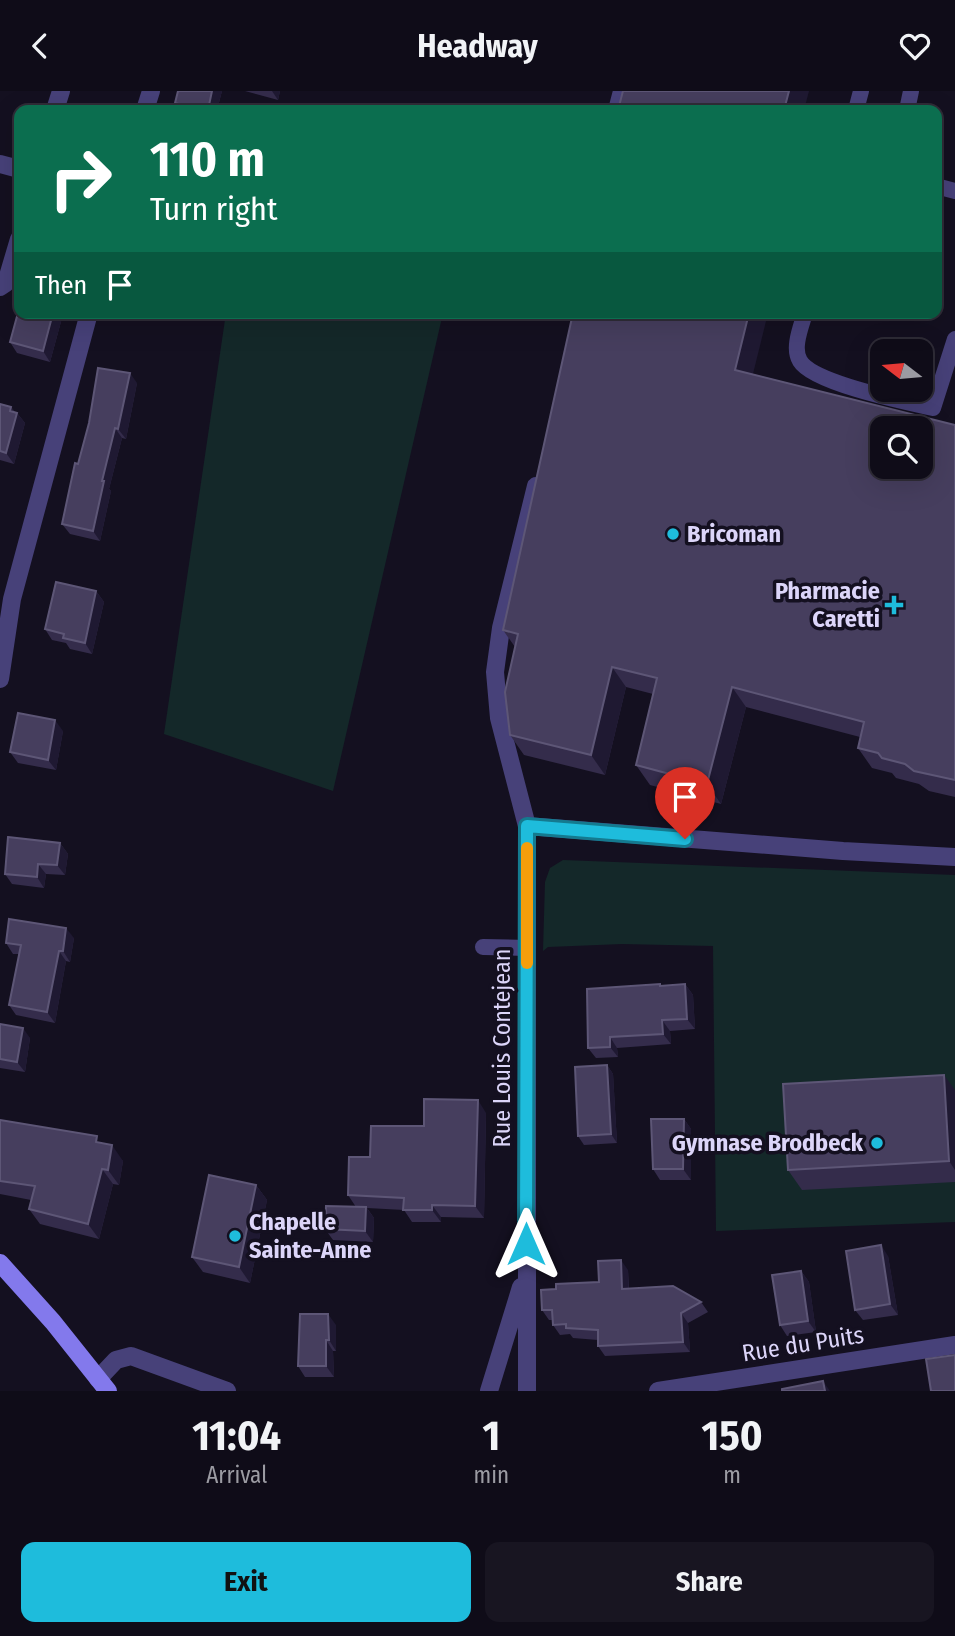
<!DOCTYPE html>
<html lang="en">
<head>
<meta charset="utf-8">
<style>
  body { margin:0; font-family:"Fira Sans Condensed",sans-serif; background:#181521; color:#f1f3f6; height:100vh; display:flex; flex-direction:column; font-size:26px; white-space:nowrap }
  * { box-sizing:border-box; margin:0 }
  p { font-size:23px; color:#9b9ba2 }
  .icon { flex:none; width:38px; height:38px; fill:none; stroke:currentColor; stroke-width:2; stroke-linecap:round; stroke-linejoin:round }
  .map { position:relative; height:1300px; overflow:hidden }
  .drawer { display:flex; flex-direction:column; background:#0f0c18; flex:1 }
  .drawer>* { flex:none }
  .guide { position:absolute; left:14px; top:14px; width:928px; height:214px; border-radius:14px; box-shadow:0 7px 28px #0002,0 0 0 2px #2f2c37; background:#0b6e4f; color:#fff; overflow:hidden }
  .needle { width:46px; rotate:286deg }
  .fabs { position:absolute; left:870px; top:248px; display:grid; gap:14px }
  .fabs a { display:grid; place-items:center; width:63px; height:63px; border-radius:14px; background:#0f0c18; box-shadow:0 7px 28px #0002,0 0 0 2px #2f2c37; font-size:35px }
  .pin { position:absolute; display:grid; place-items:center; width:60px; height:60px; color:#fff; margin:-72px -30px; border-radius:50% 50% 50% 0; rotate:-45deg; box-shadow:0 0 7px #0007 }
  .pin .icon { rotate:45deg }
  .me { position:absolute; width:77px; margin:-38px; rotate:0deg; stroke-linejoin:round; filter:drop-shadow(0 0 5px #0008) }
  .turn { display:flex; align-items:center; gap:24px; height:147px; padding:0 21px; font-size:32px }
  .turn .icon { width:91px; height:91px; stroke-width:2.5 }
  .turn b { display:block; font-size:49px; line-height:60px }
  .then { display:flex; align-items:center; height:66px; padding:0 21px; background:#0003; gap:14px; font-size:26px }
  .eta { display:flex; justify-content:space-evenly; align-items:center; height:119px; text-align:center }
  .eta b { font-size:42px; font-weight:700; line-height:49px }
  .action { display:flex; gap:14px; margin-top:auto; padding:14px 21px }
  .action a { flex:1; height:80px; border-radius:14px; background:#1ebcdc; color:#111; font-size:28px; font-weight:700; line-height:80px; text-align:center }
  .action a+a { background:#181521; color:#f1f3f6 }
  header { display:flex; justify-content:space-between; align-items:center; height:91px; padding:0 21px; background:#0f0c18; font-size:32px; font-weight:700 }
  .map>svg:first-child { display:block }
  .green { fill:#142829 }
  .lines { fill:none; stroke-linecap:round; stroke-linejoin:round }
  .lane { stroke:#474179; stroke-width:16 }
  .street { stroke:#474179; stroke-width:18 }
  .secondary { stroke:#8379ec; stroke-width:18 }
  .wall { fill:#342c4b }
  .shaded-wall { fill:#1f1932 }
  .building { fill:#463e5e; stroke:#5d5676; stroke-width:2; fill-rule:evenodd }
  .route-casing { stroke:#147a8f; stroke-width:18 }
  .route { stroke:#1ebcdc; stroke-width:12 }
  .slow { stroke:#f59e0b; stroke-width:12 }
  .poi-dot { fill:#1ebcdc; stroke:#141020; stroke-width:2.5 }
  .labels { text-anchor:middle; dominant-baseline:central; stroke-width:7; stroke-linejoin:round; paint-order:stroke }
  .poi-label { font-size:24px; font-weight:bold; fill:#dcd5f9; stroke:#141020; text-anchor:start }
  .street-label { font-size:24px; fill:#dcd5f9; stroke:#141020 }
</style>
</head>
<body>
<header><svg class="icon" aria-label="back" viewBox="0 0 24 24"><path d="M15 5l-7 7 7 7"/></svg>Headway<svg class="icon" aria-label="heart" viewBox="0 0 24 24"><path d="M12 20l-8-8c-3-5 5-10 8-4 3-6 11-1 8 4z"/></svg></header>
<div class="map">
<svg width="955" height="1300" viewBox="0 0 955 1300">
  <rect width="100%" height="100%" fill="#141020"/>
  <g class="green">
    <path d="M226 222H443L333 700 164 643Z"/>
    <path d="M563 769 955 784V1131L716 1140 713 855 622 853 548 856 543 860 545 791 550 777Z"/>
  </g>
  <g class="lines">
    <g class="lane">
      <path d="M616 19 621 0"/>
      <path d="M856 19 861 0"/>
      <path d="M907 19 911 0"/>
      <path d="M936 95 955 100"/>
      <path d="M805 222C801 236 792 257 800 270 813 292 906 311 933 317L955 248"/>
      <path d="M483 856 527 857"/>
    </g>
    <g class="street">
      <path d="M55 19 61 0"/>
      <path d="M145 19 151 0"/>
      <path d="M0 73 19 78"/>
      <path d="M0 196 6 192 19 148"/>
      <path d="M0 588 12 508 89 222"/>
      <path d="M527 735 843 760 955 766"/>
      <path d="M98 1288 116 1269 131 1265 227 1300"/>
      <path d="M489 1300 521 1196"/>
      <path d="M527 1300V735L499 627 495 581 501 537 536 395"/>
      <path d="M658 1300 955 1254"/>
    </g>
    <path class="secondary" d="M0 1172 53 1231 108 1300"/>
  </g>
  <g class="wall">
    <path d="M178 0H222L217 19H180L175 12Z"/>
    <path d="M245 0H280L278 9Z"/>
    <path d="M188 222H204L203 226Z"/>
    <path d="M62 227 50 271 17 262 10 251Z"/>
    <path d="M753 283 955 334V706L929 700 919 693 896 687 892 682 872 677 858 657 860 646 746 616 721 713 650 694 636 674 653 603 626 596 605 684 524 664 510 644 515 556 503 539Z"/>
    <path d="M137 292 126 348 122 347 109 398 111 400 100 450 70 443 62 433 78 373Z"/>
    <path d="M0 313 11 316 15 321 17 322 25 332 14 373 0 369Z"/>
    <path d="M96 500 104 511 92 563 70 558 66 552 52 549 45 538Z"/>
    <path d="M63 640 56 679 18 672 10 661Z"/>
    <path d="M60 752 68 763 65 784 46 783 44 797 12 793 5 783Z"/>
    <path d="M74 847 70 871 66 870 55 932 16 924 9 914 19 863H13L6 852Z"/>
    <path d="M660 893 661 895 685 893 693 904 695 938 670 940 671 953 617 957 618 966 596 967 588 957Z"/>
    <path d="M0 933 30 947 25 981 0 977Z"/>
    <path d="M607 974 613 983 617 1052 584 1054 578 1045Z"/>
    <path d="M955 999V1091L802 1099 788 1079Z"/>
    <path d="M486 1022 484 1127 441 1126V1131H412L404 1119 367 1117 374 1127 373 1151 333 1149 325 1138 356 1116 348 1104 370 1066 424 1035Z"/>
    <path d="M684 1028 691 1038V1089H660L653 1078Z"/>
    <path d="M0 1029 102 1052 123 1070 119 1094 113 1093 99 1148 40 1133 29 1118 31 1109 0 1103Z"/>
    <path d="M256 1094 267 1109 250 1192 203 1181 192 1166Z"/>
    <path d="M888 1165 898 1224 863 1229 855 1219Z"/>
    <path d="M628 1179 629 1198 701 1211 708 1221 688 1232 690 1261 605 1265 598 1255V1249L573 1247 570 1243 560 1244 553 1234V1229H549L542 1219 556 1198 599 1191Z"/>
    <path d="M801 1180 809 1191 816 1241 787 1245 780 1234Z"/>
    <path d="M336 1234V1260H333L334 1286H305L298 1275Z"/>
  </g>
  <g class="shaded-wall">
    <path d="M212 0H222L217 19H208Z"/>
    <path d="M272 0H280L278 9Z"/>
    <path d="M789 0H809L804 19H784Z"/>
    <path d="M53 222H59L62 227 50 271 43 260Z"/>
    <path d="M749 222H768L749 299 735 279Z"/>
    <path d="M130 282 137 292 126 348 118 338Z"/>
    <path d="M11 316 17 324V322L25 332 14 373 6 362Z"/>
    <path d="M115 337 122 347 109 398 111 400 100 450 93 440 102 390Z"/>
    <path d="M96 500 104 511 92 563 85 552Z"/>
    <path d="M612 576 626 596 605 684 591 664Z"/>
    <path d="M732 596 746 616 721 713 707 693Z"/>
    <path d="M55 629 63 640 56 679 48 669Z"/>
    <path d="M60 752 68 763 65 784 57 774Z"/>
    <path d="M38 773 46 783 44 797 37 786Z"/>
    <path d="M66 837 74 847 70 871 63 860Z"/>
    <path d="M59 860 66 870 55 932 47 921Z"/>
    <path d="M685 893 693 904 695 938 687 928Z"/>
    <path d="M662 929 670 940 671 953 663 943Z"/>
    <path d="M23 937 30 947 25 981 17 971Z"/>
    <path d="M610 946 617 957 618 966 610 956Z"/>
    <path d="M607 974 613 983 617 1052 611 1043Z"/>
    <path d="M944 984 955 999V1079L949 1070Z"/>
    <path d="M478 1009 486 1022 484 1127 475 1115Z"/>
    <path d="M684 1028 691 1038V1089L683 1078Z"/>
    <path d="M112 1054 123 1070 119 1094 108 1079Z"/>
    <path d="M102 1078 113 1093 99 1148 88 1133Z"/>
    <path d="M256 1094 267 1109 250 1192 239 1176Z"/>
    <path d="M432 1114 441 1126V1131L432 1119Z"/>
    <path d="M366 1116 374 1127 373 1151 365 1140Z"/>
    <path d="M881 1154 888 1165 898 1224 890 1213Z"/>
    <path d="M621 1169 628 1179 629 1208 622 1198Z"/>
    <path d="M801 1180 809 1191 816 1241 808 1230Z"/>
    <path d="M681 1222 688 1232 690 1261 683 1251Z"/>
    <path d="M328 1223 336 1234V1260L329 1249Z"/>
    <path d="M326 1249 333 1260 334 1286 326 1275Z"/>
    <path d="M823 1290 830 1300H825Z"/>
  </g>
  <g class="building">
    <path d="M178 0H212L208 19H201L175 12Z"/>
    <path d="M623 0H789L784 19H618Z"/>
    <path d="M19 218V222H53L43 260 10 251Z"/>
    <path d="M573 222H749L735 279 955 334V689L914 680 905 673 882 667 878 662 858 657 864 631 732 596 707 693 636 674 657 587 612 576 591 664 510 644 505 601 518 543 503 539ZM882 338H920V376H882Z"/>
    <path d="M98 277 130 282 118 338 115 337 102 390H104L93 440 62 433 75 372 78 373 89 332Z"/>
    <path d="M0 313 11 316 10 320 17 322 6 362 0 360Z"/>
    <path d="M56 491 96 500 85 552 63 547 64 543 45 538Z"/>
    <path d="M18 622 55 629 48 669 10 661Z"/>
    <path d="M8 746 60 752 57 774 38 773 37 786 5 783Z"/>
    <path d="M9 828 66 837 63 860H59L47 921 9 914 21 854 6 852Z"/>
    <path d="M660 893V895L685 893 687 928 662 929 663 943 610 946V956L588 957 587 898Z"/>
    <path d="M0 933 23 937 17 971 0 968Z"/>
    <path d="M607 974 611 1043 578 1045 575 976Z"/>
    <path d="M944 984 949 1070 788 1079 783 993Z"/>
    <path d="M424 1008 478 1009 475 1115 432 1114V1119H403L404 1107 348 1104 349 1066H370L371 1035H424Z"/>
    <path d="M651 1028H684L683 1078H653Z"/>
    <path d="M0 1029 97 1045 96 1051 112 1054 108 1079 102 1078 88 1133 29 1118 35 1095 0 1090Z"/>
    <path d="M209 1084 256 1094 239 1176 192 1166Z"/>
    <path d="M326 1115 366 1116 365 1140 325 1138Z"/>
    <path d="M881 1154 890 1213 855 1219 846 1160Z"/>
    <path d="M621 1169 622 1198 673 1195 701 1211 681 1222 683 1251 598 1255V1239L566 1237V1233L553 1234 552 1219H542L541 1199 556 1198V1193L599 1191 598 1170Z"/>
    <path d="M801 1180 808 1230 780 1234 772 1184Z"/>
    <path d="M300 1223H328L329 1249H326V1275H298Z"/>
    <path d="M955 1264V1300H931L926 1268Z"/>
    <path d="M823 1290 825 1300H782V1298Z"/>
  </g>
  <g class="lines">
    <g class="route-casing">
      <path id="route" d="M526 1153 527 735 685 748"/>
    </g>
    <use href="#route" class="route"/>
    <path class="slow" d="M527 872V757"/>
  </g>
  <g class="poi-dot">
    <circle cx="673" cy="443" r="7"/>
    <path d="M890.5 503.5h7v7h7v7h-7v7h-7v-7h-7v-7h7z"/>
    <circle cx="877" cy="1052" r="7"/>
    <circle cx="235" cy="1145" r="7"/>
  </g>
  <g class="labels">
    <g class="poi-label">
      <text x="687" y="443">Bricoman</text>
      <text x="880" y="500" text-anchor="end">Pharmacie<tspan x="880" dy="28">Caretti</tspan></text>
      <text x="863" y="1052" text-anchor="end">Gymnase Brodbeck</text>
      <text x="249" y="1131">Chapelle<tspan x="249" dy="28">Sainte-Anne</tspan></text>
    </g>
    <g class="street-label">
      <text transform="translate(502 957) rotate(-90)">Rue Louis Contejean</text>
      <text transform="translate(803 1253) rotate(-9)">Rue du Puits</text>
    </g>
  </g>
</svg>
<div class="fabs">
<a><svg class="needle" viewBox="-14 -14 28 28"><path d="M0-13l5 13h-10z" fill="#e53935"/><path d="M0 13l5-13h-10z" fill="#9b9ba2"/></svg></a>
<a><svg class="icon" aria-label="search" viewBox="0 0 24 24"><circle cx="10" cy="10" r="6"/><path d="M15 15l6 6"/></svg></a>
</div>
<div class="pin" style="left:685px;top:748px;background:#d93025"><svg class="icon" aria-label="arrive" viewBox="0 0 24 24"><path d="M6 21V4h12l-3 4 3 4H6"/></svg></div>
<svg class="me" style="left:526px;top:1153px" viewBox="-20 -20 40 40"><path d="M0-17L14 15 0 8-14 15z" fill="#1ebcdc" stroke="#fff" stroke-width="4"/></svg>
<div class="guide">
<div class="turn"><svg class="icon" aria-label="right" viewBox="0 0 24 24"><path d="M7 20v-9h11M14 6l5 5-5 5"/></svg><div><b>110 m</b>Turn right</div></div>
<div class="then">Then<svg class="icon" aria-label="arrive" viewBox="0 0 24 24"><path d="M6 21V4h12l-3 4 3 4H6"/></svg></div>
</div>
</div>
<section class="drawer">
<div class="eta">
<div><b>11:04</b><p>Arrival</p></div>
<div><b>1</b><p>min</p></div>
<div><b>150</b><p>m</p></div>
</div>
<div class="action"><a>Exit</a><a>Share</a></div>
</section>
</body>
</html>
